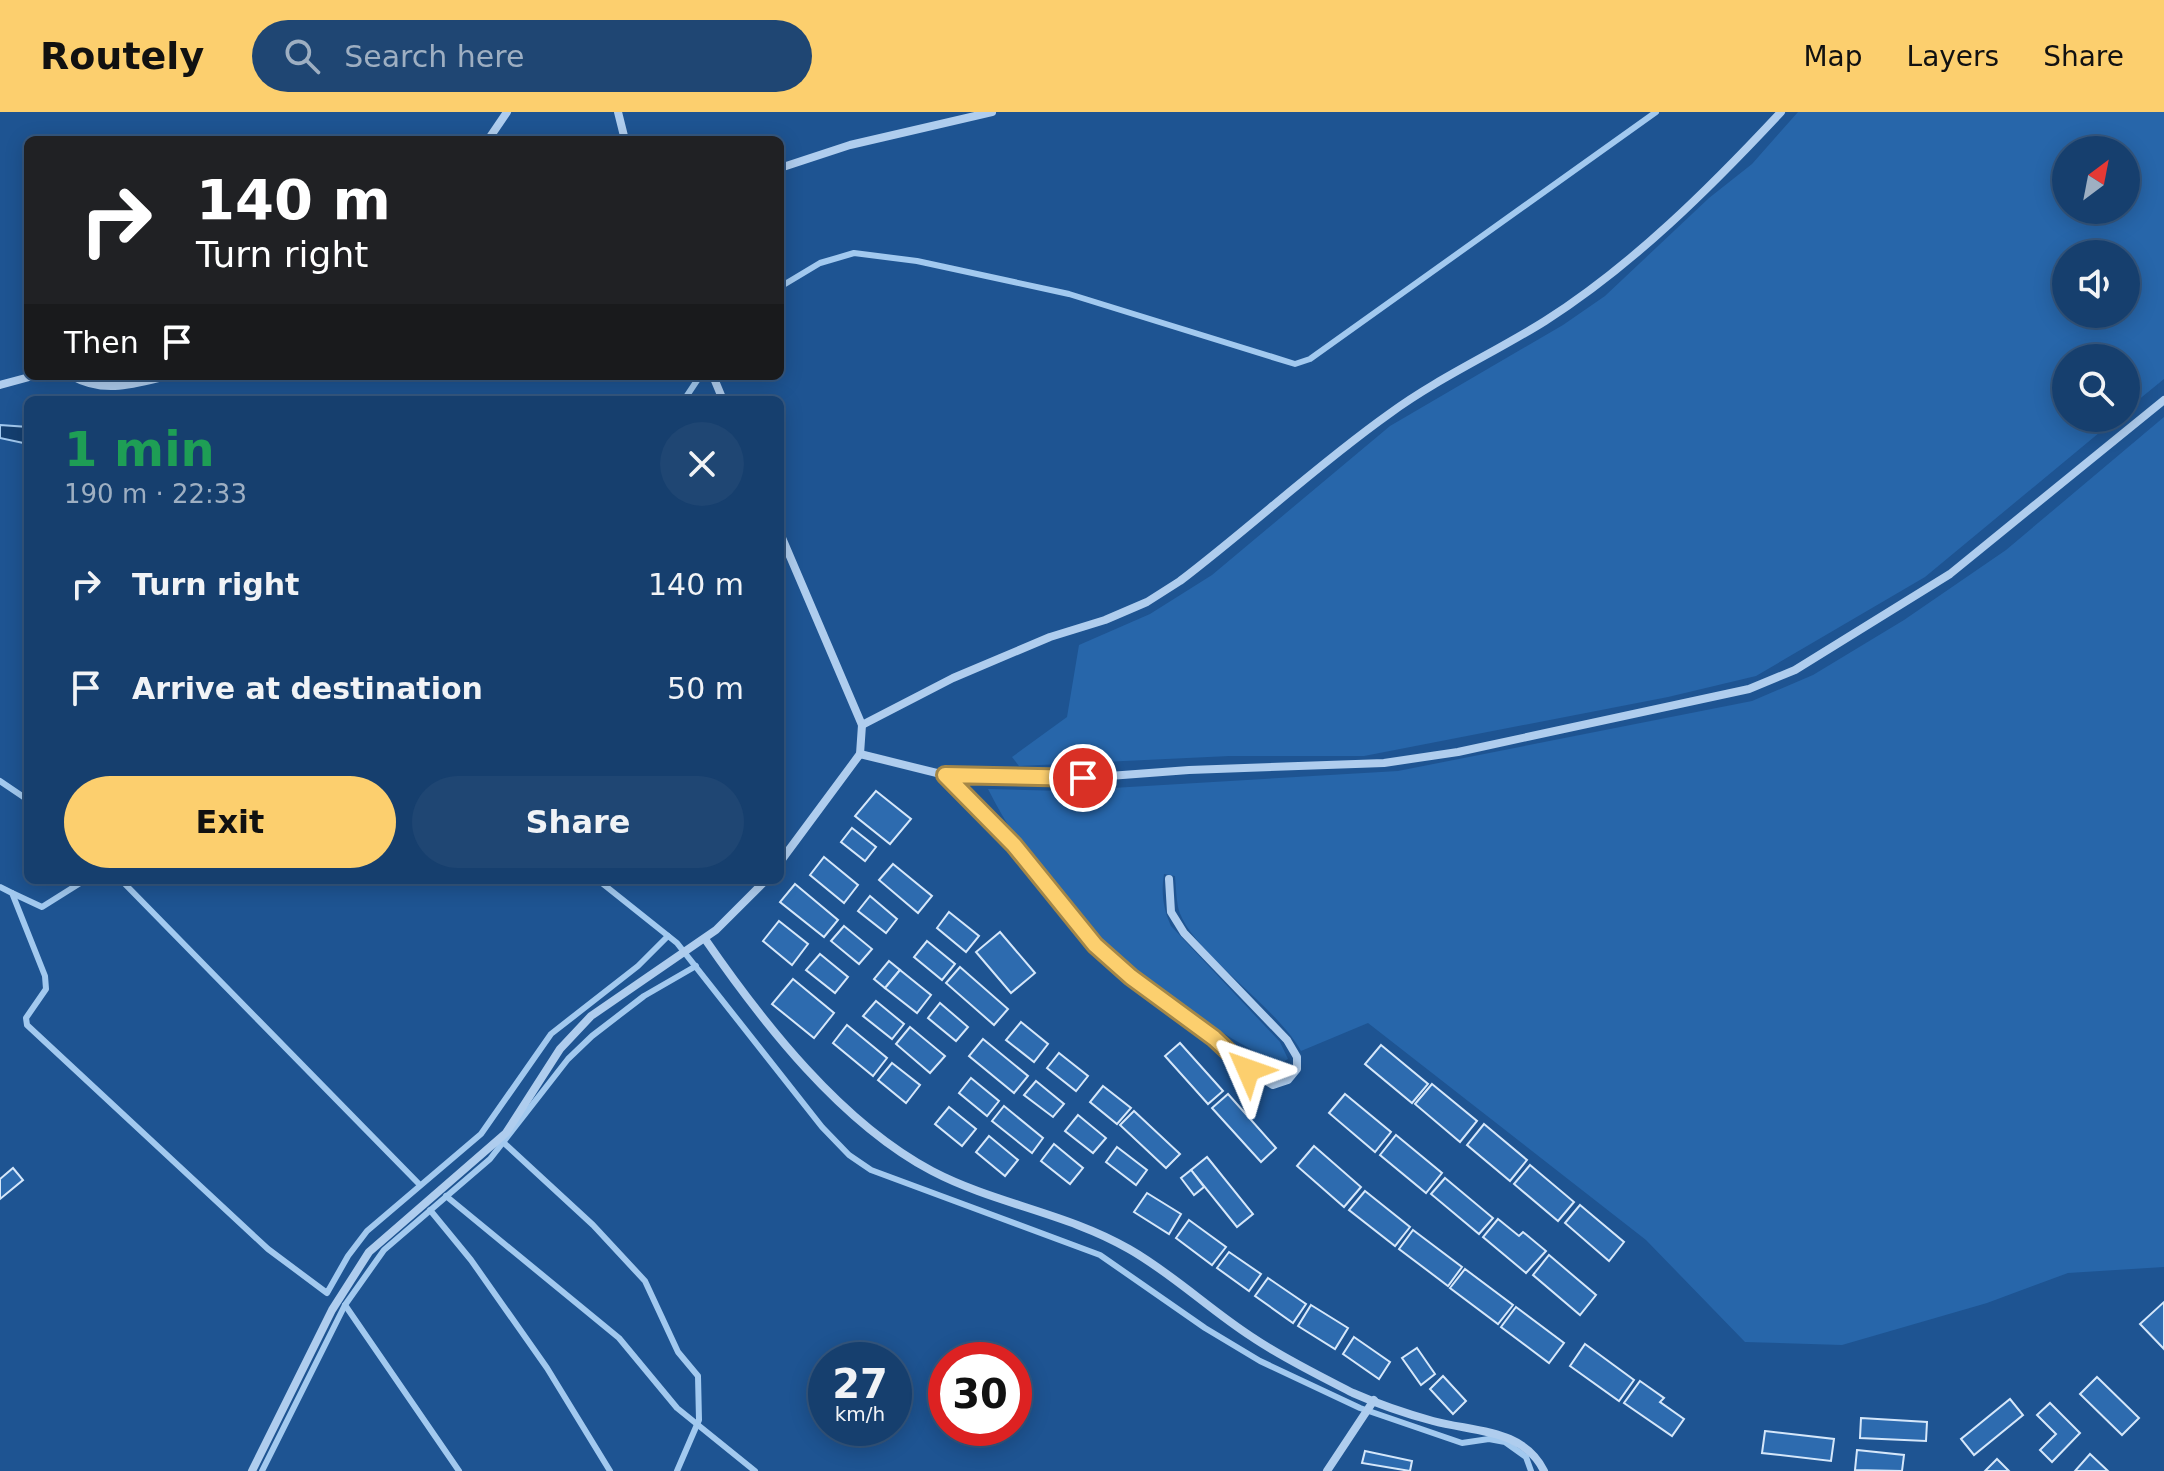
<!DOCTYPE html>
<html lang="en">
<head>
<meta charset="utf-8">
<style>
  body { margin:0; font-family:"DejaVu Sans",sans-serif; background:#1f4673; color:#f1f3f6; height:100vh; display:flex; flex-direction:column; font-size:30px; white-space:nowrap }
  * { box-sizing:border-box; margin:0 }
  p { font-size:26px; color:#9eafc2 }
  .icon { flex:none; width:44px; height:44px; fill:none; stroke:currentColor; stroke-width:2; stroke-linecap:round; stroke-linejoin:round }
  .map { position:relative; flex:1; overflow:hidden }
  .side { position:absolute; left:24px; top:284px; width:760px; height:488px; display:flex; flex-direction:column; background:#163f6e; border-radius:12px; box-shadow:0 4px 20px #0003,0 0 0 2px #355881 }
  .side>* { flex:none }
  .hud { position:absolute; left:24px; top:24px; width:760px; height:244px; border-radius:12px; box-shadow:0 4px 20px #0003,0 0 0 2px #355881; background:#202124; color:#fff; overflow:hidden }
  .needle { width:52px; rotate:32deg }
  .buttons { position:absolute; left:2052px; top:24px; display:grid; gap:16px }
  .buttons a { display:grid; place-items:center; width:88px; height:88px; border-radius:50%; background:#163f6e; box-shadow:0 4px 20px #0003,0 0 0 2px #355881; font-size:40px }
  .speed { position:absolute; left:808px; top:1230px; display:flex; gap:16px; font-size:40px; font-weight:700; text-align:center }
  .speed>* { display:grid; place-content:center; width:104px; height:104px; border-radius:50%; background:#163f6e; box-shadow:0 4px 20px #0003,0 0 0 2px #355881; line-height:1 }
  .speed small { font-size:20px; font-weight:400 }
  .speed .limit { border:12px solid #d22; background:#fff; color:#111 }
  .pin { position:absolute; display:grid; place-items:center; width:68px; height:68px; color:#fff; margin:-34px; border:4px solid #fff; border-radius:50%; box-shadow:0 2px 8px #0007 }
  .me { position:absolute; width:88px; margin:-44px; rotate:313deg; stroke-linejoin:round; filter:drop-shadow(0 0 6px #0008) }
  .turn { display:flex; align-items:center; gap:28px; height:168px; padding:0 40px; font-size:36px }
  .turn .icon { width:104px; height:104px; stroke-width:2.5 }
  .turn b { display:block; font-size:56px; line-height:68px }
  .then { display:flex; align-items:center; height:76px; padding:0 40px; background:#0003; gap:16px; font-size:30px }
  .round { display:grid; place-items:center; flex:none; width:84px; height:84px; border-radius:42px; background:#1f4673 }
  .summary { display:flex; align-items:center; justify-content:space-between; height:136px; padding:0 40px }
  h1 { font-size:48px; font-weight:700; line-height:60px; color:#1e9e55 }
  .primary-button { display:flex; gap:16px; margin-top:auto; padding:16px 40px }
  .primary-button a { flex:1; height:92px; border-radius:48px; background:#fccf6e; color:#111; font-size:32px; font-weight:700; line-height:92px; text-align:center }
  .primary-button a+a { background:#1f4673; color:#f1f3f6 }
  ul { padding:0; list-style:none }
  li { display:flex; align-items:center; gap:24px; height:104px; padding:0 40px }
  li div { flex:1 }
  li b { display:block; font-size:30px }
  li em { font-style:normal }
  header { display:flex; align-items:center; gap:48px; box-sizing:border-box; height:112px; padding:0 40px; background:#fccf6e; color:#111 }
  header strong { font-size:38px }
  nav { display:flex; gap:44px; margin-inline-start:auto; font-size:28px }
  .search { width:560px; height:72px; background:#1f4673; display:flex; align-items:center; gap:20px; box-sizing:border-box; padding:0 28px; border-radius:44px; color:#9eafc2; font-size:30px }
  .map>svg:first-child { display:block }
  .green { fill:#2766aa; fill-rule:evenodd }
  .water { fill:#143f70; stroke:#a2c9ef; stroke-width:2 }
  .lines { fill:none; stroke-linecap:round; stroke-linejoin:round }
  .stream { stroke:#a2c9ef; stroke-width:6 }
  .building { fill:#2d6baf; stroke:#d5e7fa; stroke-width:2 }
  .minor { stroke:#afcdee; stroke-width:8 }
  .route-casing { stroke:#a48748; stroke-width:20 }
  .route { stroke:#fccf6e; stroke-width:14 }
</style>
</head>
<body>
<header>
<strong>Routely</strong>
<div class="search"><svg class="icon" aria-label="search" viewBox="0 0 24 24"><circle cx="10" cy="10" r="6"/><path d="M15 15l6 6"/></svg>Search here</div>
<nav><a>Map</a><a>Layers</a><a>Share</a></nav>
</header>
<div class="map">
<svg width="2164" height="1359" viewBox="0 0 2164 1359">
  <rect width="100%" height="100%" fill="#1e5492"/>
  <g class="green">
    <path d="M1798 0H2164V267L2126 298V246H2066V306H2117L1925 465 1756 564 1668 585 1364 644H1229L1019 654 1012 645 1067 605 1079 533 1150 502 1212 463 1390 314 1563 213 1605 184 1709 86 1752 52ZM2066 38H2126V98H2066ZM2066 142H2126V202H2066Z"/>
    <path d="M2164 305V1155L2068 1161 1987 1191 1842 1233 1745 1230 1646 1128 1368 911 1301 939C1276 893 1187 837 1178 795 1176 785 1176 774 1175 764L1164 762C1161 781 1163 796 1171 814L1280 930 1288 947 1279 952C1163 895 1046 793 988 677L1062 679 1398 659 1752 589 1813 563 1904 508 2006 438Z"/>
  </g>
  <path class="water" d="M0 313 28 315V332L0 326Z"/>
  <g class="lines">
    <g class="stream">
      <path d="M780 175 820 151 854 141 917 149 1069 182 1295 252 1310 247 1656 0"/>
      <path d="M684 288 700 264"/>
      <path d="M0 669 28 688"/>
      <path d="M121 768 420 1073"/>
      <path d="M598 768 677 831 822 1015 849 1043 871 1058 1100 1143 1205 1216 1260 1249 1360 1296 1462 1331 1489 1327 1505 1330 1526 1345 1531 1359"/>
      <path d="M0 775 12 781 45 864 46 877 26 906 27 913 268 1137 327 1181 348 1144 367 1119 481 1022 551 922 638 854 668 824"/>
      <path d="M12 781 42 795 85 768"/>
      <path d="M504 1031 593 1113 645 1169 678 1240 698 1264 699 1308 677 1359"/>
      <path d="M446 1084 619 1226 677 1296 755 1359"/>
      <path d="M430 1098 471 1148 547 1256 610 1359"/>
      <path d="M345 1193 459 1359"/>
      <path d="M262 1359 345 1193 384 1138 490 1047 568 947 592 924 644 884 696 854"/>
    </g>
  </g>
  <g class="building">
    <path d="M876 679 911 707 890 732 855 704Z"/>
    <path d="M852 716 876 735 865 749 841 730Z"/>
    <path d="M824 745 858 773 844 791 810 763Z"/>
    <path d="M893 752 932 784 918 801 879 768Z"/>
    <path d="M795 772 838 808 824 825 780 790Z"/>
    <path d="M870 784 897 807 886 821 858 799Z"/>
    <path d="M949 800 979 824 966 840 937 816Z"/>
    <path d="M779 809 808 832 792 853 763 829Z"/>
    <path d="M844 814 872 837 859 852 831 829Z"/>
    <path d="M1000 820 1035 861 1011 881 976 840Z"/>
    <path d="M927 829 955 852 942 868 914 845Z"/>
    <path d="M820 842 848 865 835 881 806 858Z"/>
    <path d="M889 849 900 858 885 876 874 867Z"/>
    <path d="M960 855 1008 897 994 913 946 871Z"/>
    <path d="M900 858 931 883 917 901 885 876Z"/>
    <path d="M793 867 834 901 814 926 772 892Z"/>
    <path d="M876 889 904 912 892 927 863 904Z"/>
    <path d="M940 891 968 915 956 929 928 906Z"/>
    <path d="M1021 910 1048 932 1034 950 1006 928Z"/>
    <path d="M847 913 887 946 873 964 833 931Z"/>
    <path d="M910 915 945 944 930 961 896 932Z"/>
    <path d="M983 927 1028 964 1014 981 969 944Z"/>
    <path d="M1180 931 1223 979 1208 992 1165 944Z"/>
    <path d="M1381 933 1428 972 1412 991 1365 952Z"/>
    <path d="M1059 941 1088 964 1076 979 1047 956Z"/>
    <path d="M892 951 920 973 906 991 878 968Z"/>
    <path d="M971 966 999 989 987 1004 959 981Z"/>
    <path d="M1036 969 1064 992 1053 1005 1024 983Z"/>
    <path d="M1432 972 1477 1009 1460 1030 1415 992Z"/>
    <path d="M1103 974 1131 996 1117 1012 1090 990Z"/>
    <path d="M1228 982 1276 1036 1261 1050 1212 996Z"/>
    <path d="M1345 982 1391 1020 1375 1040 1329 1001Z"/>
    <path d="M1004 994 1043 1026 1032 1041 992 1009Z"/>
    <path d="M949 995 976 1017 962 1034 935 1012Z"/>
    <path d="M1134 999 1180 1042 1166 1056 1120 1013Z"/>
    <path d="M1078 1003 1106 1026 1093 1041 1065 1019Z"/>
    <path d="M1484 1012 1527 1048 1510 1069 1467 1033Z"/>
    <path d="M1396 1023 1442 1061 1426 1081 1380 1043Z"/>
    <path d="M989 1024 1018 1048 1005 1064 976 1040Z"/>
    <path d="M1054 1032 1083 1056 1070 1072 1041 1049Z"/>
    <path d="M1314 1034 1361 1075 1344 1095 1297 1054Z"/>
    <path d="M1117 1035 1147 1058 1136 1073 1106 1050Z"/>
    <path d="M1207 1045 1253 1102 1237 1115 1191 1058Z"/>
    <path d="M1530 1053 1574 1090 1558 1109 1514 1072Z"/>
    <path d="M13 1056 23 1068 0 1087V1067Z"/>
    <path d="M1191 1058 1204 1075 1194 1083 1181 1066Z"/>
    <path d="M1445 1066 1493 1106 1479 1122 1431 1082Z"/>
    <path d="M1365 1079 1410 1115 1395 1134 1349 1098Z"/>
    <path d="M1147 1081 1181 1102 1169 1122 1134 1100Z"/>
    <path d="M1580 1093 1624 1130 1609 1149 1565 1111Z"/>
    <path d="M1498 1107 1519 1124 1523 1120 1546 1139 1526 1161 1483 1125Z"/>
    <path d="M1189 1108 1226 1135 1212 1153 1176 1126Z"/>
    <path d="M1413 1118 1462 1155 1448 1174 1399 1137Z"/>
    <path d="M1229 1140 1261 1162 1249 1179 1217 1156Z"/>
    <path d="M1549 1143 1596 1183 1580 1203 1533 1163Z"/>
    <path d="M1465 1157 1513 1193 1498 1212 1450 1176Z"/>
    <path d="M1268 1166 1306 1192 1293 1211 1255 1184Z"/>
    <path d="M2164 1190V1237L2140 1212Z"/>
    <path d="M1311 1193 1348 1216 1335 1237 1298 1214Z"/>
    <path d="M1516 1195 1564 1231 1549 1251 1501 1215Z"/>
    <path d="M1354 1225 1390 1250 1379 1267 1343 1242Z"/>
    <path d="M1585 1232 1634 1268 1619 1289 1570 1254Z"/>
    <path d="M1417 1236 1435 1262 1421 1273 1402 1246Z"/>
    <path d="M1443 1264 1466 1289 1453 1302 1430 1277Z"/>
    <path d="M2097 1265 2139 1306 2122 1323 2080 1282Z"/>
    <path d="M1640 1269 1664 1286 1660 1290 1684 1307 1672 1324 1624 1291Z"/>
    <path d="M2010 1287 2023 1303 1974 1343 1961 1327Z"/>
    <path d="M2050 1291 2080 1321 2052 1350 2040 1338 2056 1322 2037 1303Z"/>
    <path d="M1861 1306 1927 1310 1926 1329 1860 1326Z"/>
    <path d="M1765 1319 1834 1327 1831 1349 1762 1341Z"/>
    <path d="M1857 1338 1904 1343 1902 1359 1855 1358Z"/>
    <path d="M1365 1339 1412 1349 1410 1359 1362 1351Z"/>
    <path d="M2090 1342 2108 1359H2075Z"/>
    <path d="M1997 1347 2009 1359H1985Z"/>
  </g>
  <g class="lines">
    <g class="minor">
      <path d="M618 0 625 28"/>
      <path d="M488 28 507 0"/>
      <path d="M780 56 850 33 992 0"/>
      <path d="M72 264C104 282 134 272 167 264"/>
      <path d="M713 264 723 288"/>
      <path d="M0 273 33 264"/>
      <path d="M780 421 862 613 860 642 780 750"/>
      <path d="M862 613 953 566 1050 525 1105 508 1147 490 1180 469C1251 415 1317 353 1389 302 1438 266 1494 241 1545 209 1633 153 1710 76 1781 0"/>
      <path d="M860 642 945 663 1056 668 1189 658 1384 651 1458 640 1749 577 1795 558 1950 462 2164 288"/>
      <path d="M946 664 1014 733 1095 833 1131 865 1214 926 1248 958 1273 973 1288 968 1297 957V945L1287 928 1184 821 1171 800 1169 767"/>
      <path d="M705 827C763 911 841 1011 932 1059 995 1092 1067 1101 1129 1137 1173 1162 1210 1198 1252 1225 1283 1246 1320 1264 1353 1281 1378 1292 1407 1302 1433 1309 1473 1320 1523 1316 1544 1359"/>
      <path d="M252 1359 332 1198 369 1140 506 1021 560 937 591 904 716 818 766 768"/>
      <path d="M1327 1359 1374 1288"/>
    </g>
  </g>
  <g class="lines">
    <g class="route-casing">
      <path id="route" d="M1083 666 945 663 1014 733 1095 833 1131 865 1214 926 1248 958"/>
    </g>
    <use href="#route" class="route"/>
  </g>
</svg>
<div class="buttons">
<a><svg class="needle" viewBox="-14 -14 28 28"><path d="M0-13l5 13h-10z" fill="#e53935"/><path d="M0 13l5-13h-10z" fill="#9eafc2"/></svg></a>
<a><svg class="icon" aria-label="sound" viewBox="0 0 24 24"><path d="M4 9h4l5-4v14l-5-4H4zM17 9q2 3 0 6"/></svg></a>
<a><svg class="icon" aria-label="search" viewBox="0 0 24 24"><circle cx="10" cy="10" r="6"/><path d="M15 15l6 6"/></svg></a>
</div>
<div class="speed"><div>27<small>km/h</small></div><div class="limit">30</div></div>
<div class="pin" style="left:1083px;top:666px;background:#d93025"><svg class="icon" aria-label="arrive" viewBox="0 0 24 24"><path d="M6 21V4h12l-3 4 3 4H6"/></svg></div>
<svg class="me" style="left:1248px;top:958px" viewBox="-20 -20 40 40"><path d="M0-17L14 15 0 8-14 15z" fill="#fccf6e" stroke="#fff" stroke-width="4"/></svg>
<div class="hud">
<div class="turn"><svg class="icon" aria-label="right" viewBox="0 0 24 24"><path d="M7 20v-9h11M14 6l5 5-5 5"/></svg><div><b>140 m</b>Turn right</div></div>
<div class="then">Then<svg class="icon" aria-label="arrive" viewBox="0 0 24 24"><path d="M6 21V4h12l-3 4 3 4H6"/></svg></div>
</div>
<section class="side">
<div class="summary"><div><h1>1 min</h1><p>190 m · 22:33</p></div><a class="round"><svg class="icon" aria-label="close" viewBox="0 0 24 24"><path d="M6 6l12 12M18 6L6 18"/></svg></a></div>
<ul>
<li><svg class="icon" aria-label="right" viewBox="0 0 24 24"><path d="M7 20v-9h11M14 6l5 5-5 5"/></svg><div><b>Turn right</b></div><em>140 m</em></li>
<li><svg class="icon" aria-label="arrive" viewBox="0 0 24 24"><path d="M6 21V4h12l-3 4 3 4H6"/></svg><div><b>Arrive at destination</b></div><em>50 m</em></li>
</ul>
<div class="primary-button"><a>Exit</a><a>Share</a></div>
</section>
</div>
</body>
</html>
